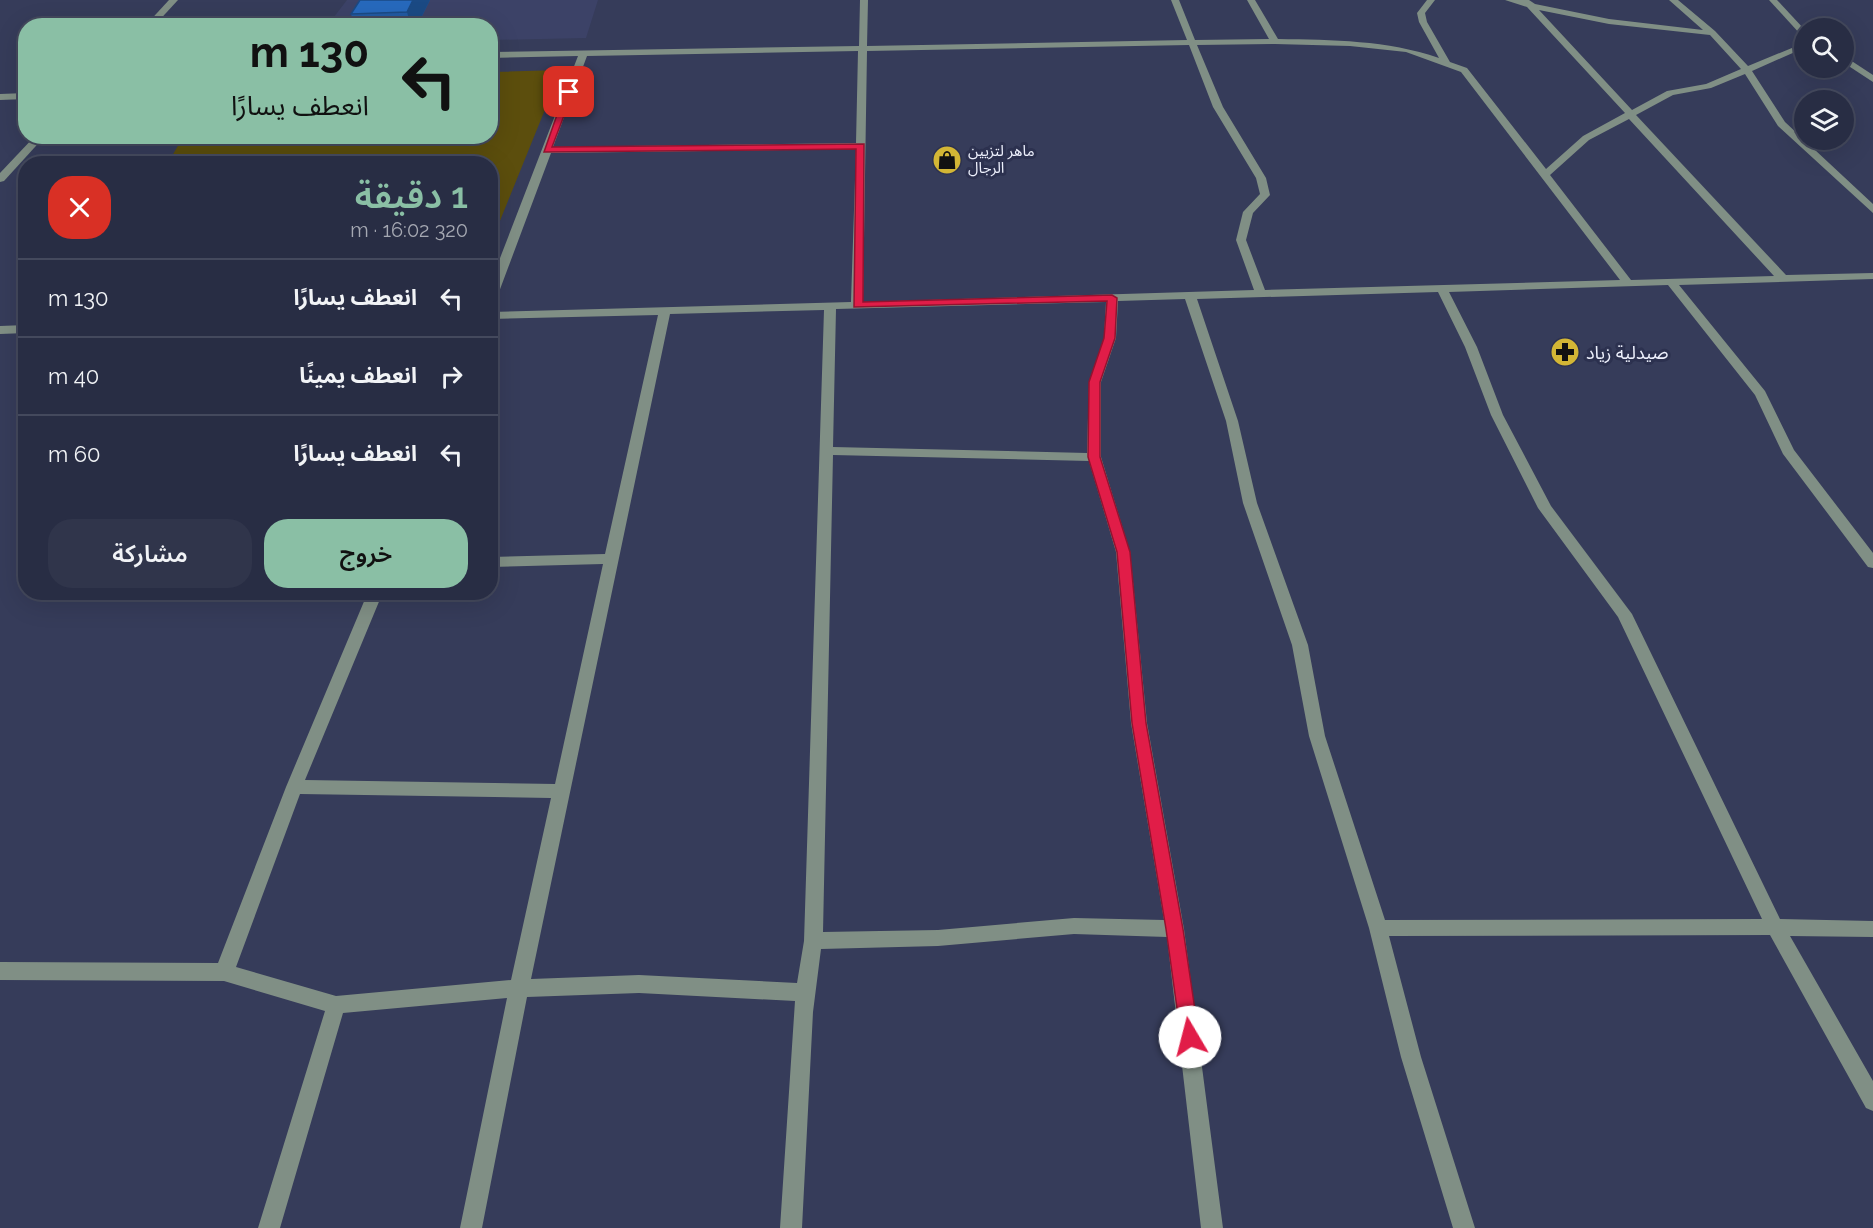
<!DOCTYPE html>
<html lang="ar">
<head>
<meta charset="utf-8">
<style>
  body { margin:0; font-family:Raleway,"Noto Sans Arabic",sans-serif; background:#30354b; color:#f1f3f6; direction:rtl; height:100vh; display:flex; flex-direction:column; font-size:22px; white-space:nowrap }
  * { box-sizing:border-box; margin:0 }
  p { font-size:20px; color:#a5a8b2 }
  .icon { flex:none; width:33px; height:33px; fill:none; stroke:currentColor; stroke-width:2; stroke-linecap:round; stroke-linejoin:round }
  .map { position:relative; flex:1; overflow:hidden; direction:ltr }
  .details { position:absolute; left:18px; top:156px; width:480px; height:444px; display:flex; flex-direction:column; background:#282d44; border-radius:24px; box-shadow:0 6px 24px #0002,0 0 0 2px #44495d; direction:rtl }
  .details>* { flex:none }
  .top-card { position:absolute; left:18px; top:18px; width:480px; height:126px; border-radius:24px; box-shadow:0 6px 24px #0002,0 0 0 2px #44495d; direction:rtl; background:#8abfa5; color:#111; overflow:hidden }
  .fabs { position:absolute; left:1794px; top:18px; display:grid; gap:12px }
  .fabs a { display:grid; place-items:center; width:60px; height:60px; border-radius:50%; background:#282d44; box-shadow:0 6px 24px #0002,0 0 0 2px #44495d; font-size:30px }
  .pin { position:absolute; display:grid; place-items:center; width:51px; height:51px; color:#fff; margin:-26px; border-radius:12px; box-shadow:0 3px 9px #0006 }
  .me { position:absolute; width:66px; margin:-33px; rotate:352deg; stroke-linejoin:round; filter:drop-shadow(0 0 4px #0008) }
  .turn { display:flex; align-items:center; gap:21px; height:126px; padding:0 30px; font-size:27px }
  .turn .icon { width:78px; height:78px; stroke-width:2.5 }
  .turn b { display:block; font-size:42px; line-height:51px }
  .round { display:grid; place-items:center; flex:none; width:63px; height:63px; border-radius:24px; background:#30354b }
  .head { display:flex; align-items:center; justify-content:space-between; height:102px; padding:0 30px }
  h1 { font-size:36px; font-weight:600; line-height:45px; color:#8abfa5 }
  .cta { display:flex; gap:12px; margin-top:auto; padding:12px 30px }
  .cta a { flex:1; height:69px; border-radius:24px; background:#8abfa5; color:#111; font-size:24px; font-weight:600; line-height:69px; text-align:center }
  .cta a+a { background:#30354b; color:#f1f3f6 }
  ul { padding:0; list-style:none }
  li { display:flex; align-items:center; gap:18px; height:78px; padding:0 30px; border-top:2px solid #44495d }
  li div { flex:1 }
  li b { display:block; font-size:22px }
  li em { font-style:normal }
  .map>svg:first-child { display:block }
  .built { fill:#3c4267 }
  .green { fill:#5c4e0d }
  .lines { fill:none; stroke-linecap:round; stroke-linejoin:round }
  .minor { fill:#808f85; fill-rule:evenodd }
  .wall { fill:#225aa2 }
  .shaded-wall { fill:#1b4a84 }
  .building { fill:#2769bc; stroke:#1b4a84; stroke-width:1.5 }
  .route { fill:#e11d48; stroke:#92132f; stroke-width:1.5 }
  .labels { text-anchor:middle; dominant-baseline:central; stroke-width:6; stroke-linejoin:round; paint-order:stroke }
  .far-poi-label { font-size:15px; fill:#edf0fc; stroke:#2c314f; text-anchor:start }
  .poi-label { font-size:18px; fill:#edf0fc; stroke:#2c314f; text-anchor:start }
</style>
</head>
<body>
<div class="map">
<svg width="1873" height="1228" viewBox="0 0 1873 1228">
  <rect width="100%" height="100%" fill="#363c5a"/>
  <path class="built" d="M347 0H598L586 38 491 40 490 26H327Z"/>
  <path class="green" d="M561 70 491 243 490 164 168 163 183 137 490 136 491 72Z"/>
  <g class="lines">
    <g class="minor">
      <path d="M169 0H178L154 26H145Z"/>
      <path d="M860 0H868L867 46 1187 40 1171 0H1179L1195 40 1269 39 1247 0H1255L1278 39C1333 40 1387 40 1439 58L1419 22 1417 13 1427 0H1435L1425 13 1427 22 1450 62 1467 68 1546 169 1583 136 1625 113 1527 7 1505 0H1529L1535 4 1609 19 1703 30 1669 0H1678L1715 31 1748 66 1804 43V48L1752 71 1785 122 1873 204V213L1778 126 1745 74 1711 88 1673 95 1636 115 1786 275 1873 273V279L1679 285 1765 391 1794 450 1873 553V568L1868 567 1783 454 1755 395 1668 285 1449 292 1477 347 1503 415 1551 506 1632 614 1780 919 1873 921V937L1790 936 1873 1081V1111L1866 1108 1770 935 1389 936 1421 1057 1475 1228H1453L1401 1057 1369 928 1309 736 1292 645 1243 503 1226 421 1185 299 1118 301 1116 338 1101 382V457L1130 552 1147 723 1184 929 1223 1228H1201L1167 937 1074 934 938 946 821 949 813 1012 802 1228H780L795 1001 639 993 527 997 482 1228H460L507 998 343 1013 280 1228H258L325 1011 224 981 0 980V962L218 963 286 787 368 592H383L305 780 555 784 603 564 490 567V557L605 554 658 315 490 319V312L851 302 856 149 551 153 496 300 490 303V284L578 56 490 58V52L859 46ZM1539 10 1609 24 1710 35 1741 69 1706 84 1667 91 1632 110ZM1275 44 1350 46 1406 52 1461 72 1620 280 1265 290 1246 240 1253 213 1270 195 1266 178 1223 107 1197 45ZM1189 45 1213 107 1256 178 1260 194 1243 212 1236 240 1254 290 863 302 867 51ZM858 51 856 143 553 147 587 56ZM1629 119 1774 276 1631 280 1550 175 1589 140ZM1438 292 1465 347 1491 415 1538 508 1618 617 1762 919 1385 920 1325 736 1308 645 1257 503 1238 421 1197 299ZM1106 302 1104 338 1089 382 1087 453 833 447 836 309ZM824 310 804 941 797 983 639 975 531 979 670 314ZM833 455 1089 461 1116 552 1131 723 1164 920 1074 918 938 930 823 932ZM300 794 551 798 511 980 336 996 236 967Z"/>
      <path d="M1769 0H1777L1804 29V35H1801Z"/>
      <path d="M1844 56 1873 75V82L1844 63Z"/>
      <path d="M26 93V99L0 100V94Z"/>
      <path d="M35 136H45L4 181 0 182V173Z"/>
      <path d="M26 325V333L0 334V326Z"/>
    </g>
  </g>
  <path class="wall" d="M430 0 417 26H355L351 14Z"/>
  <path class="shaded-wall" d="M413 0H430L417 26H411L407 12Z"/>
  <path class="building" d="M360 0H413L407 12 351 14Z"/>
  <path class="route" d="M569 89 573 92 552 147 864 144 863 302 1112 295 1117 298 1115 338 1100 382V457L1130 552 1146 723 1183 929 1199 1037 1196 1043 1190 1046 1183 1043 1181 1037 1166 929 1132 723 1117 552 1088 457 1089 382 1104 338 1107 301 854 307 856 149 544 152 565 92Z"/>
  <defs>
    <g id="shop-disc" transform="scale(1.5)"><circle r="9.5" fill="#d3b635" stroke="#2c314f"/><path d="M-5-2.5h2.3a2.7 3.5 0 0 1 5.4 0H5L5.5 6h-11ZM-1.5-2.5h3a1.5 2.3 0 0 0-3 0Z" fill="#111"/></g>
    <g id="pharmacy-disc" transform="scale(1.5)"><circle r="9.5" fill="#d3b635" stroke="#2c314f"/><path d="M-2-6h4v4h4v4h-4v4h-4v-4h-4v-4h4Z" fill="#111"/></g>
  </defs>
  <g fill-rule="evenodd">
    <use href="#shop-disc" x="947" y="160"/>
    <use href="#pharmacy-disc" x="1565" y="352"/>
  </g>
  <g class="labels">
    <g class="far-poi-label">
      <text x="968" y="151">ماهر لتزيين<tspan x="968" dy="17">الرجال</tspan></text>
    </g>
    <g class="poi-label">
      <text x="1586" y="352">صيدلية زياد</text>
    </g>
  </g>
</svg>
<div class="fabs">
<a><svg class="icon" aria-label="search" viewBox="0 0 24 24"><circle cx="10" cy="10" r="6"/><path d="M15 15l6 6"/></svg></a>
<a><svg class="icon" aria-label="layers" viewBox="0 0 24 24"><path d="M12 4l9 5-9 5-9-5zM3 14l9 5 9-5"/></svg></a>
</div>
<div class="pin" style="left:569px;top:92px;background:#d93025"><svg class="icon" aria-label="arrive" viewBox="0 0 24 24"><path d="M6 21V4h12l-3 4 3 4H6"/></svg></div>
<svg class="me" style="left:1190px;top:1037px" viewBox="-20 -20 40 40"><circle r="19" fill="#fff"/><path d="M0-13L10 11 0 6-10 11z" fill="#e11d48"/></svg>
<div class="top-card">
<div class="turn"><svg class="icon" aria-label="left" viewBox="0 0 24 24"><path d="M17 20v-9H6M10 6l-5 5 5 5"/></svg><div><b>130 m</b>انعطف يسارًا</div></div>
</div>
<section class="details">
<div class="head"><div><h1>1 دقيقة</h1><p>320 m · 16:02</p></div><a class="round" style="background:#d93025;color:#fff"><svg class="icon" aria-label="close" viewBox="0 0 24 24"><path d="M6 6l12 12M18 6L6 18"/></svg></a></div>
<ul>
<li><svg class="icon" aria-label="left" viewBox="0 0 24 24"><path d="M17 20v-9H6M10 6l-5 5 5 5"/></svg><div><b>انعطف يسارًا</b></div><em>130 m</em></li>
<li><svg class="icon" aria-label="right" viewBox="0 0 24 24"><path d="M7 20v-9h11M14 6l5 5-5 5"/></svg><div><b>انعطف يمينًا</b></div><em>40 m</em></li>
<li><svg class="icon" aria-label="left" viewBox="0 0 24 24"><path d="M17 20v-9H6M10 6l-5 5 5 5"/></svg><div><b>انعطف يسارًا</b></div><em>60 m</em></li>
</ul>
<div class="cta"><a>خروج</a><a>مشاركة</a></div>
</section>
</div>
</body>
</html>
